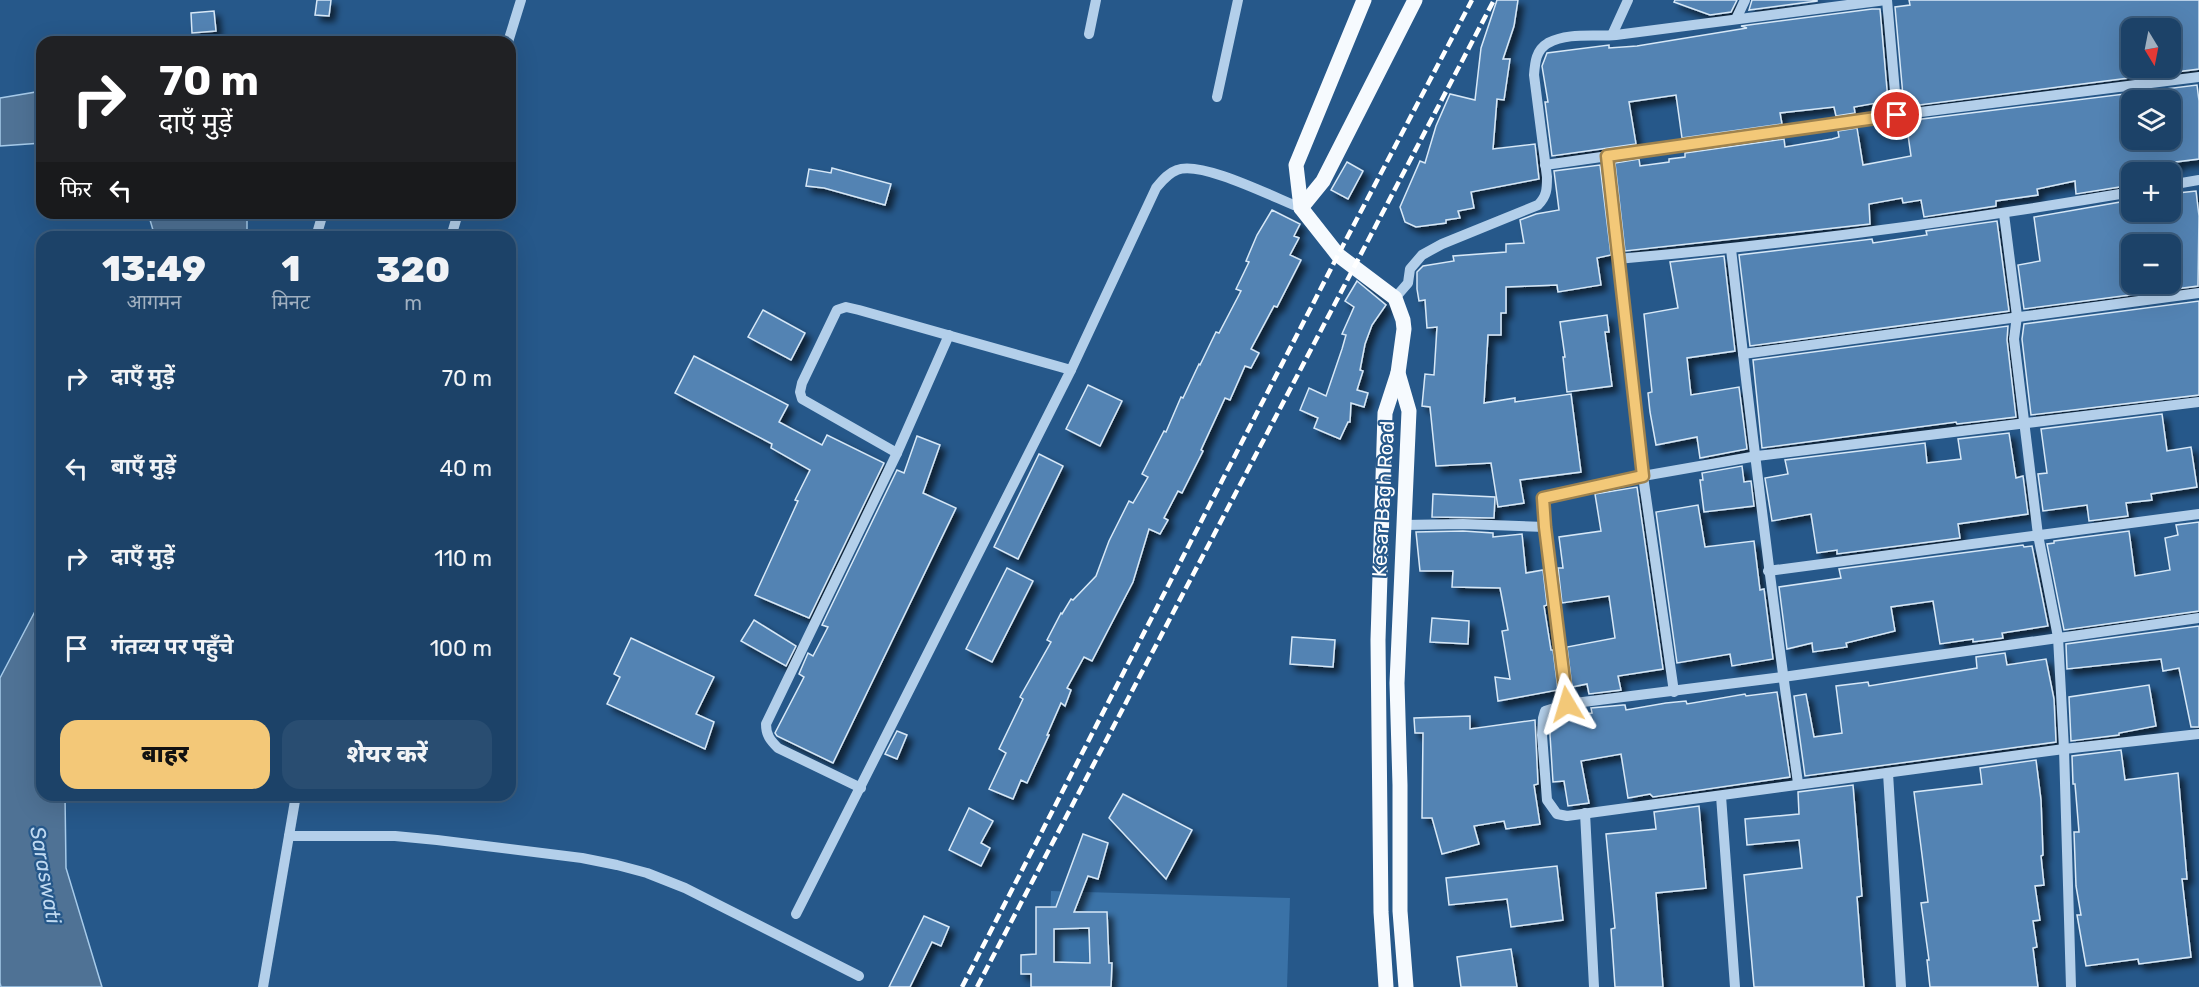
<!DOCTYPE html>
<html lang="hi">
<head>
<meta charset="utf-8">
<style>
  body { margin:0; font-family:Rubik,"Noto Sans Devanagari",sans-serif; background:#294d71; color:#f1f3f6; height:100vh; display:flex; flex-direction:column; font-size:22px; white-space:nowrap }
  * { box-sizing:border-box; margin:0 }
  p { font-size:20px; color:#a0b0c0 }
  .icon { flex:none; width:33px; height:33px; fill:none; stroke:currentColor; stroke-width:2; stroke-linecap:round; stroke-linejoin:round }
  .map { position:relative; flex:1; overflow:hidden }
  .sheet { position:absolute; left:36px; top:231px; width:480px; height:570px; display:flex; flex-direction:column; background:#1c4268; border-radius:18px; box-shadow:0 6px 24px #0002,0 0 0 2px #3a5b7c }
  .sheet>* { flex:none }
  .banner { position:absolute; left:36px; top:36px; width:480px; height:183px; border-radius:18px; box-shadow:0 6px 24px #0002,0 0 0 2px #3a5b7c; background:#202124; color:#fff; overflow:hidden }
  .needle { width:39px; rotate:170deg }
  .fabs { position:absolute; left:2121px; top:18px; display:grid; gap:12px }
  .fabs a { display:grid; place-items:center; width:60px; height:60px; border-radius:12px; background:#1c4268; box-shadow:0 6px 24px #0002,0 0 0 2px #3a5b7c; font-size:30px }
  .pin { position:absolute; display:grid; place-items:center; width:51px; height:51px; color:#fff; margin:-26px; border:3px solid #fff; border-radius:50%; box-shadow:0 2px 6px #0007 }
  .me { position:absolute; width:66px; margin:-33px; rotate:353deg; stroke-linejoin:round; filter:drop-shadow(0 0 4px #0008) }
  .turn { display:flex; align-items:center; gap:21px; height:126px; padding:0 24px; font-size:27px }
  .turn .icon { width:78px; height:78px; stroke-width:2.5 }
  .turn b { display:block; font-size:42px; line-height:51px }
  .then { display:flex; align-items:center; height:57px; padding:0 24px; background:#0003; gap:12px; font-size:22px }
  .eta { display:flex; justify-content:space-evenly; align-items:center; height:102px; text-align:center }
  .eta b { font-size:36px; font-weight:800; line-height:42px }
  .action { display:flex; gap:12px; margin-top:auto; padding:12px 24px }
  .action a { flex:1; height:69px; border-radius:18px; background:#f3c878; color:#111; font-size:24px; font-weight:800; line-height:69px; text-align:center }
  .action a+a { background:#294d71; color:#f1f3f6 }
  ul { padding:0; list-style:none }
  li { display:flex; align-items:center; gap:18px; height:90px; padding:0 24px }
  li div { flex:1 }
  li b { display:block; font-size:22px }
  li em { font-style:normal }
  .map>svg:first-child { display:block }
  .green { fill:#3a72a7 }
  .water { fill:#4f7295; stroke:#a7cbea; stroke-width:1.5 }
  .building { fill:#5283b3; stroke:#d7e8f7; stroke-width:1.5; fill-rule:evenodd; filter:url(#shadow) }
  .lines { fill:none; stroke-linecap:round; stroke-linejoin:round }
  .minor { stroke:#b3cfea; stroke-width:10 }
  .major { stroke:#f6fafe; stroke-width:15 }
  .rail { stroke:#fff; stroke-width:4.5; stroke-dasharray:10 4.5; stroke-linecap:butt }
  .route-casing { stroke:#9e824e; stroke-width:15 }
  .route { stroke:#f3c878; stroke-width:10 }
  .labels { text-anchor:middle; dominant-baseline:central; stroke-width:4.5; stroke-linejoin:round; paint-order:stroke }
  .street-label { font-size:20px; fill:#fff; stroke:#26588a }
  .water-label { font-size:21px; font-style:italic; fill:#bfd9f1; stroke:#26588a }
</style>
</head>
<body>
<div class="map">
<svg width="2199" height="987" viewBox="0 0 2199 987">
  <defs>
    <filter id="shadow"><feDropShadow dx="5.5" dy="5.5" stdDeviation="3" flood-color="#0009"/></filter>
  </defs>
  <rect width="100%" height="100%" fill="#26588a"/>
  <path class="green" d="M1051 891 1290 898 1287 987H1048Z"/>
  <g class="water">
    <path d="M42 91V143L0 146V98Z"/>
    <path d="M148 213H247V237H155Z"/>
    <path d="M42 598V795H65L66 868 102 987H1L0 983V678Z"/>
  </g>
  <g class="building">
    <path d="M317 0H331L329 16 315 15Z"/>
    <path d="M1497 0H1518L1514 26 1503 59H1510L1504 100 1497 99 1493 149 1535 144 1539 179 1471 192 1474 208 1458 211 1460 218 1446 220V223L1416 227 1405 222 1400 207 1420 161 1425 163 1436 126 1450 94 1475 100 1481 48Z"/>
    <path d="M1675 0H1737L1731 12 1710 15 1674 2Z"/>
    <path d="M1752 0H1817V1L1749 10Z"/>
    <path d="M1909 0H2199V69L1904 107 1895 7 1910 5ZM2132 28H2170V68H2132Z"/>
    <path d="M1872 9H1880L1888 101 1854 107 1855 113 1836 116 1834 107 1780 113 1782 124 1682 138 1676 95 1629 102 1636 144 1552 156 1545 102H1548L1542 66 1547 53 1609 45V48L1637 46 1747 28 1741 26Z"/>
    <path d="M214 11 216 31 192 33 191 13Z"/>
    <path d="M2197 85 2199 101V159L2176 162 2177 166 2132 172V185L2076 194 2075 181 2037 189 2038 195 1996 201V206L1924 217 1921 200 1903 203 1902 198 1869 204 1870 224 1625 251 1615 163 1639 159 1640 166 1669 162V159L1685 157V153L1784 139 1785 147 1832 139 1839 137 1838 131 1857 128 1863 165 1911 156 1906 121ZM2132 100H2170V140H2132Z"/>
    <path d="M1347 162 1363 171 1348 199 1331 190Z"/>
    <path d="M1600 165 1611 255 1597 258 1601 285 1558 292 1557 285 1506 287V313H1501V335H1488L1484 403 1515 398V402L1571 394 1581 472 1520 480 1524 503 1498 507 1491 463 1436 466 1430 407 1422 406 1425 374 1434 375 1437 327 1427 328 1425 300 1419 301 1417 289V272L1423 266 1454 261 1453 256 1506 252V244L1524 243 1520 220 1536 214 1559 210 1554 171Z"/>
    <path d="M832 168 891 184 885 205 824 188 806 186 809 169 831 173Z"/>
    <path d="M2196 191 2199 216 2198 286 2024 309 2018 265 2040 261 2034 217 2132 200V212H2170V210L2180 209 2178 193ZM2170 242V284H2132V244Z"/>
    <path d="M1272 210 1300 224 1294 236 1299 238 1290 255 1301 260 1277 307 1274 306 1251 349 1259 353 1251 368 1245 366 1230 400 1225 398 1201 450 1203 451 1182 493 1178 491 1164 518 1168 520 1160 534 1149 529 1133 582 1092 661 1084 657 1067 688 1071 690 1065 706 1061 703 1047 735H1049L1027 783 1021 780 1013 799 989 789 1006 753 999 749 1023 699 1020 697 1051 642 1047 640 1061 613 1062 614 1071 599 1073 600 1096 576 1109 541 1129 501 1133 503 1148 477 1142 474 1164 431 1166 432 1181 397 1183 398 1199 364 1200 365 1216 332 1219 333 1241 291 1236 289 1249 262 1246 261 1257 235Z"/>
    <path d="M1997 221 2009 311 1750 346 1739 255 1872 239 1873 243 1927 235 1926 231Z"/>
    <path d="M1724 256 1735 351 1687 358 1691 395 1739 387 1747 449 1700 458 1697 437 1656 445 1650 412 1648 393 1652 392 1644 314 1678 308 1670 262Z"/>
    <path d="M1357 281 1386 305 1372 325 1365 344 1360 370 1363 371 1357 390 1368 393 1364 407 1351 403 1350 422H1348L1340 439 1314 428 1318 418 1300 410 1309 388 1326 396 1342 349 1346 335 1342 334 1354 307 1345 301Z"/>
    <path d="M2199 301V395L2031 415 2022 339 2024 324Z"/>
    <path d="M763 310 805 333 791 360 748 337Z"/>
    <path d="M1607 315 1609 332H1605L1612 386 1567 392 1563 357H1565L1560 322Z"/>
    <path d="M2008 326 2007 340 2016 417 1957 424 1956 422 1762 448 1753 360Z"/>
    <path d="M694 356 788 405 779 422 822 445 827 435 884 463 809 618 755 595 798 501 795 500 810 470 771 448 772 444 675 393Z"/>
    <path d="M1088 385 1122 401 1100 446 1066 429Z"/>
    <path d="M2162 414 2167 451 2191 447 2197 487 2151 494 2152 500 2126 503 2128 516 2089 521 2087 505 2043 511 2038 474 2047 473 2041 429Z"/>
    <path d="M2009 433 2016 478 2023 476 2028 514 1958 524 1960 538 1837 554V550L1817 553 1811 514 1772 521 1765 478 1788 474 1785 460 1925 443 1927 463 1961 459 1958 439Z"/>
    <path d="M917 436 940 445 923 493 956 508 833 763 777 736 775 733 804 677 799 674 808 653 813 656 828 627 822 625 897 470 904 473Z"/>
    <path d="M1039 454 1063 466 1018 559 994 547Z"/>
    <path d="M1742 466 1744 482 1751 481 1754 506 1704 512 1700 480H1703L1702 473Z"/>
    <path d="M1637 487 1663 669 1618 676 1621 690 1589 694 1587 684 1572 687 1567 647 1615 638 1609 596 1562 603 1558 568H1563L1559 537 1601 531 1595 494Z"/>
    <path d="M1433 494 1495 497 1494 518 1432 517Z"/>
    <path d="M1698 505 1705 547 1754 541 1760 590 1764 589 1773 659 1732 666 1730 654 1677 663 1656 512Z"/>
    <path d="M2199 522V611L2064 630 2047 544 2054 543V541L2129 531 2135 576 2170 570 2165 538 2178 535 2176 525Z"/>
    <path d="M1463 531 1493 533V537L1522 534 1526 573 1543 570 1547 605 1544 606 1551 650H1553L1558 690 1498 701 1495 677 1510 679 1502 631 1508 630 1500 588 1452 587 1453 571H1420L1416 532Z"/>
    <path d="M2023 545 2024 547 2032 546 2048 626 2002 633 2003 638 1973 642V639L1940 644 1933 601 1891 607 1895 631 1846 643 1847 647 1813 652 1812 643 1787 649 1779 587 1841 578 1839 569Z"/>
    <path d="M1007 568 1033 581 992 662 966 649Z"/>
    <path d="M1432 618 1469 621 1468 644 1430 642Z"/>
    <path d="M754 620 796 646 786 666 741 641Z"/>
    <path d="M2199 626V727H2191L2179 668 2163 671 2161 659 2067 669 2066 644Z"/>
    <path d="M1292 637 1335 640 1333 667 1290 664Z"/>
    <path d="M631 638 714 677 696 714 714 722 705 749 607 704 620 677 614 674Z"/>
    <path d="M2005 653 2007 665 2046 659 2054 699 2056 742 1805 776 1794 696 1806 694 1814 737 1842 733 1836 686 1868 682 1869 686 1977 668 1976 657Z"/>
    <path d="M2149 685 2156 726 2119 733V735L2071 741 2069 697Z"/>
    <path d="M1777 692 1790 777 1653 797 1650 794 1628 798 1621 754 1581 761 1589 803 1568 806 1564 781 1553 782 1550 735 1551 718 1592 713 1591 708 1623 705H1625L1626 710 1666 703 1686 701 1687 704 1745 694 1746 696Z"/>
    <path d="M1470 716V729L1535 720 1538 784 1534 785 1540 824 1506 829 1504 821 1474 826 1479 844 1442 854 1432 818H1422L1423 733H1415L1414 718Z"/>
    <path d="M897 731 907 735 897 759 885 754Z"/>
    <path d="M2121 750 2125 780 2178 773 2187 879H2182L2191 957 2139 964 2138 959 2086 966 2077 915H2081L2076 886 2074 832H2079L2075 784H2073L2072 756Z"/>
    <path d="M2036 760 2041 800 2043 855 2041 856 2044 885 2035 886 2040 920 2033 921 2037 947 2033 948 2038 987H1930L1927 960H1929L1921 903 1928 902 1914 792 1982 784 1980 768Z"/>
    <path d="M1853 785 1862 896 1857 897 1864 987H1754L1744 875 1802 868 1799 840 1747 845 1745 819 1799 814 1798 792Z"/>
    <path d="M1123 794 1192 830 1166 879 1109 818Z"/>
    <path d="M1699 806 1706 888 1656 893 1663 987H1615L1611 929 1615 928 1606 834 1656 829 1654 812Z"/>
    <path d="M969 808 993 821 981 843 990 848 981 866 949 850Z"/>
    <path d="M1083 834 1108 843 1098 879 1088 876 1074 912H1107L1109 963H1112L1111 987H1031V974H1021V955L1036 954V907H1056ZM1089 928 1090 963 1054 962V929Z"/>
    <path d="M1557 866 1563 920 1511 927 1507 899 1449 905 1446 878Z"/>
    <path d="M924 916 949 927 941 946 932 942 910 987H889Z"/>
    <path d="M1511 949 1517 987H1461L1457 957Z"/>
  </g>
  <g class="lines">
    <g class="minor">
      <path d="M1887 0 1897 115"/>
      <path d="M1736 19 1745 0"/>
      <path d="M1089 34 1096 0"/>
      <path d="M1612 35 1628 0"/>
      <path d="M508 42 521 0"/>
      <path d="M1217 97 1238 0"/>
      <path d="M1607 156 1643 476 1674 692"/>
      <path d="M1545 165 1897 115 2199 77"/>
      <path d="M2170 185 2199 180"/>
      <path d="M2004 214 2017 316 2014 339 2038 535 2058 637 2064 749 2071 987"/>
      <path d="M316 237 323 213"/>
      <path d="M451 237 458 213"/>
      <path d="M1731 249C1751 427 1773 606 1798 783"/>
      <path d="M1617 259C1790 244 1961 221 2132 192"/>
      <path d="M1395 298 1408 283 1410 269 1422 255 1442 244 1538 205C1547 196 1547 189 1547 177L1534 75C1535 62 1536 50 1548 43 1568 32 1595 37 1616 35 1706 23 1796 11 1886 0"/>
      <path d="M1743 354 2199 293"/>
      <path d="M897 453 802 399 800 392 802 383 837 310 846 307 859 310 1071 370"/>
      <path d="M1403 525 1463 524 1545 527"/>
      <path d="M1768 571 2199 514"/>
      <path d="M2199 618 1783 677 1567 704 1545 711 1543 718 1542 735 1547 800 1557 814 1567 816 2064 749 2199 734"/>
      <path d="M1567 704 1545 527 1543 498 1643 476 1757 456 2199 402"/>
      <path d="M1888 773 1901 987"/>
      <path d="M861 788 778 748C770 740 766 735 766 724L897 453 949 335"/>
      <path d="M1721 796 1735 987"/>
      <path d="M1585 813 1594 987"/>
      <path d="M289 836H395L437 840 582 858 617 865 647 873 685 888 859 976"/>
      <path d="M796 914 1071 370 1156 188C1162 181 1168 173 1177 170 1201 160 1275 198 1301 208"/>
      <path d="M263 987 296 795"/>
    </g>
    <g class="major">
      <path d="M1364 0 1296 165 1301 208 1338 255 1395 298 1403 320 1404 329 1398 373 1409 411 1397 683 1400 785V911L1406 987"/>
      <path d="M1301 208 1323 181 1415 0"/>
      <path d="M1386 987 1381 912 1378 640 1385 413 1398 373"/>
    </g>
    <g class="rail">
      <path d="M962 987 1338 255 1472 0"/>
      <path d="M977 987 1494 0"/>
    </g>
  </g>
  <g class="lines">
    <g class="route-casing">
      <path id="route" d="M1567 704 1545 527 1543 498 1643 476 1607 156 1897 115"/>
    </g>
    <use href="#route" class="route"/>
  </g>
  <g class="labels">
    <g class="street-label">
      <text transform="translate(1383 499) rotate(-87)">Kesar Bagh Road</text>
    </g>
    <g class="water-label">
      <text transform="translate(46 875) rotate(80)">Saraswati</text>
    </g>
  </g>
</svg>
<div class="fabs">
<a><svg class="needle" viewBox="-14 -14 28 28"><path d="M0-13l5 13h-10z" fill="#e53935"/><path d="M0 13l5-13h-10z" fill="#a0b0c0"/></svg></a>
<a><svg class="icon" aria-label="layers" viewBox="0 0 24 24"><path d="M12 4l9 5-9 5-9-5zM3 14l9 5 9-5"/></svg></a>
<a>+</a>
<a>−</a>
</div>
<div class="pin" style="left:1897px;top:115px;background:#d93025"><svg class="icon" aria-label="arrive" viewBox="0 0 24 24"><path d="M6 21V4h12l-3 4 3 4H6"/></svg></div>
<svg class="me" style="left:1567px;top:704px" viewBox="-20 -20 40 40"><path d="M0-17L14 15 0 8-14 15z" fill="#f3c878" stroke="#fff" stroke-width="4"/></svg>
<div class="banner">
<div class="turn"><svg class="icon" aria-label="right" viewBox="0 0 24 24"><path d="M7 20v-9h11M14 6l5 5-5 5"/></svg><div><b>70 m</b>दाएँ मुड़ें</div></div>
<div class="then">फिर<svg class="icon" aria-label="left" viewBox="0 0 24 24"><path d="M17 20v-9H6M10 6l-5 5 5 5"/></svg></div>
</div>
<section class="sheet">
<div class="eta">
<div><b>13:49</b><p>आगमन</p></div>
<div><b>1</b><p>मिनट</p></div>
<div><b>320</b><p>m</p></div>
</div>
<ul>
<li><svg class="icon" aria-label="right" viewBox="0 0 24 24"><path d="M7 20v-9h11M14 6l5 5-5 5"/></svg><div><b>दाएँ मुड़ें</b></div><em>70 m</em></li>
<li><svg class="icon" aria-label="left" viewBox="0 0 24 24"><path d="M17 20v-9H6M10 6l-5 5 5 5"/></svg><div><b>बाएँ मुड़ें</b></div><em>40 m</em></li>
<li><svg class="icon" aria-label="right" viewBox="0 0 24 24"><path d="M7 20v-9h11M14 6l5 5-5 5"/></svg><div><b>दाएँ मुड़ें</b></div><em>110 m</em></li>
<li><svg class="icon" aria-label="arrive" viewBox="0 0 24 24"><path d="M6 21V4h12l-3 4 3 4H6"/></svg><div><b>गंतव्य पर पहुँचे</b></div><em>100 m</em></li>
</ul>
<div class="action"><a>बाहर</a><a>शेयर करें</a></div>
</section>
</div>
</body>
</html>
